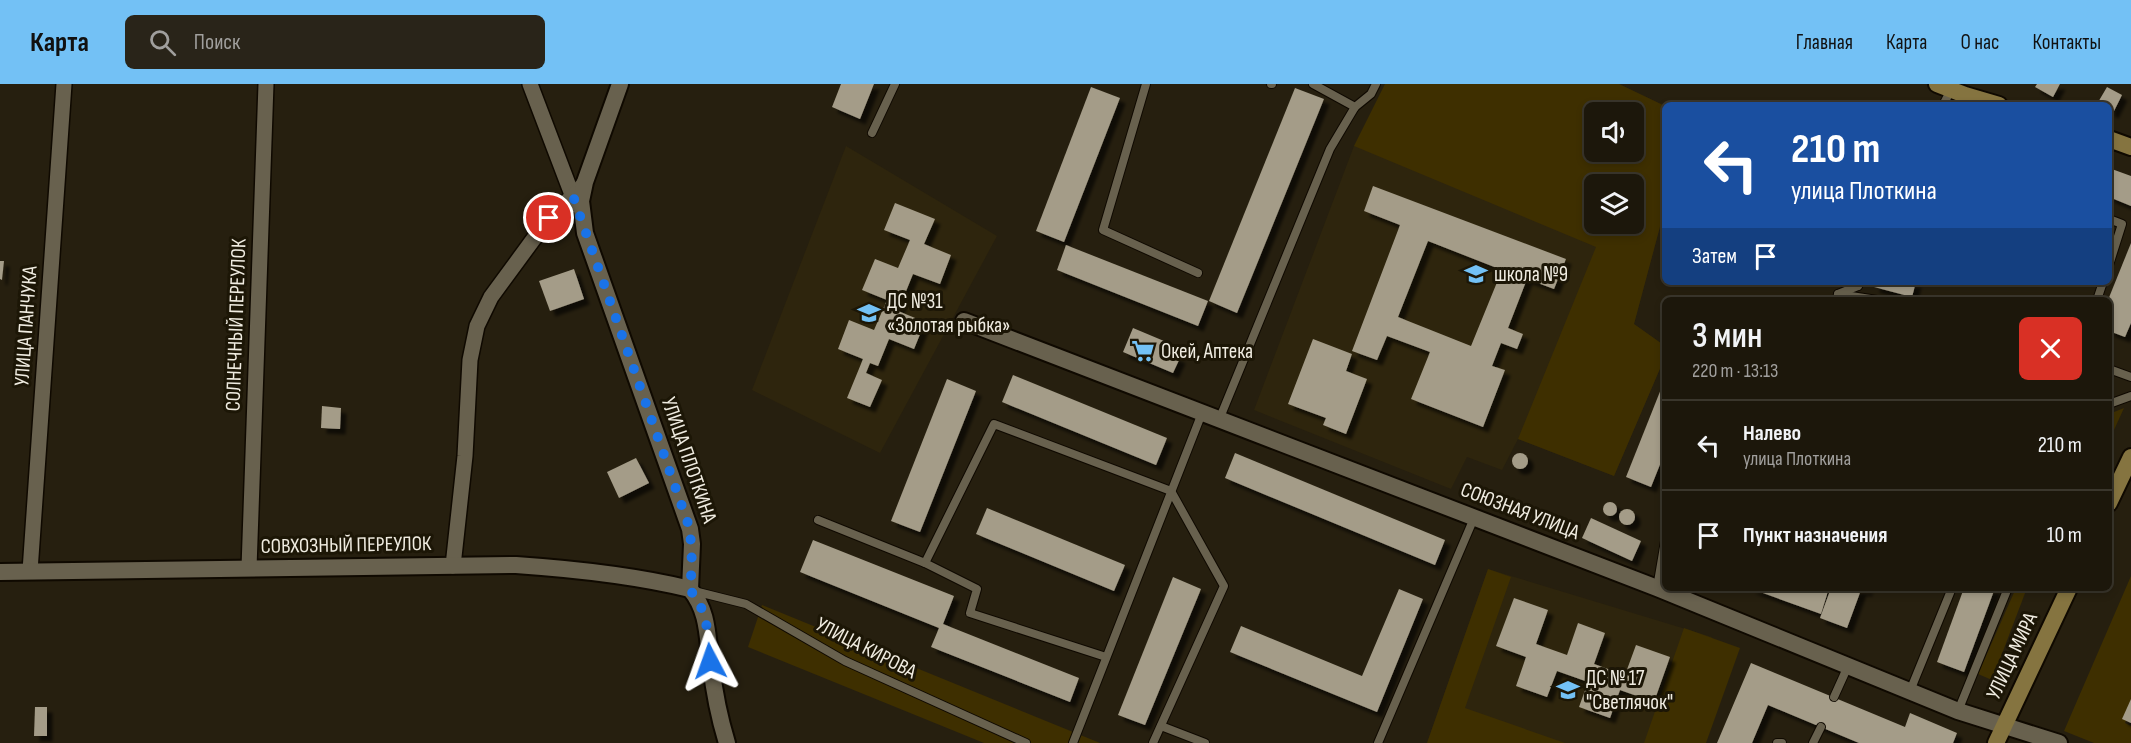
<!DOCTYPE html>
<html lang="ru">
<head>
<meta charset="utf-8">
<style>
  body { margin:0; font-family:"Sofia Sans Condensed",sans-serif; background:#292419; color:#f1f3f6; height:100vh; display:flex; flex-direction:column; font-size:22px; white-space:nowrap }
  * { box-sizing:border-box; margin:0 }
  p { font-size:20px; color:#a09f9d }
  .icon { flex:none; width:33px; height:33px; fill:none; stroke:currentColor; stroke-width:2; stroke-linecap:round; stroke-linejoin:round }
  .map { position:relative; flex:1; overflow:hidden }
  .details { position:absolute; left:1662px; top:213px; width:450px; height:294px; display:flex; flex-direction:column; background:#1c170b; border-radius:9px; box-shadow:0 3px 9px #0003,0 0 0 2px #3a362c }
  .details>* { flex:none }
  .hud { position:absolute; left:1662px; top:18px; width:450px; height:183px; border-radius:9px; box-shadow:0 3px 9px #0003,0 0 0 2px #3a362c; background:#1a4fa0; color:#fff; overflow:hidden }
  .tools { position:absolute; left:1584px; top:18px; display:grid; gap:12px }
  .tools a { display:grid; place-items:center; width:60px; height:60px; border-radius:9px; background:#1c170b; box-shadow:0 3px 9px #0003,0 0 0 2px #3a362c; font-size:30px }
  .pin { position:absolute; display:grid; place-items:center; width:51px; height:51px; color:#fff; margin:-26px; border:3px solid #fff; border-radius:50%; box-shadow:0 2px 6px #0007 }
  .me { position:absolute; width:66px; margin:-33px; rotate:356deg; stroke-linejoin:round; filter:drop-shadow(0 0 4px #0008) }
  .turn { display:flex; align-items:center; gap:21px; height:126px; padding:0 30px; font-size:27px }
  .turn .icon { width:78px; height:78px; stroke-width:2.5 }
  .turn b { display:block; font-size:42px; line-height:51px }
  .then { display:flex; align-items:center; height:57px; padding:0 30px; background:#0003; gap:12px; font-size:22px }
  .round { display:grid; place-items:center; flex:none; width:63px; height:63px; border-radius:9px; background:#292419 }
  .headline { display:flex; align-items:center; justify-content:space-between; height:102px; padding:0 30px }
  h1 { font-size:36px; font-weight:600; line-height:45px }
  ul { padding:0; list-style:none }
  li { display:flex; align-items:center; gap:18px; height:90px; padding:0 30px; border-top:2px solid #3a362c }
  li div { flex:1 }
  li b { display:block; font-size:22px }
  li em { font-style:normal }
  header { display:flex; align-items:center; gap:36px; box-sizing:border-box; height:84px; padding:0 30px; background:#73c1f5; color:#111 }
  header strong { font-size:28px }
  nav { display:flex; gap:33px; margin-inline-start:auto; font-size:21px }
  .search { width:420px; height:54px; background:#292419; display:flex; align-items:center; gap:15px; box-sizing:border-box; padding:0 21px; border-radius:9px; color:#a09f9d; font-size:22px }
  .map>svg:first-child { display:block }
  .built { fill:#2e250d; fill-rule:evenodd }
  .green { fill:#3e2f00; fill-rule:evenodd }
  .building { fill:#a49c88; fill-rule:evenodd; filter:url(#shadow) }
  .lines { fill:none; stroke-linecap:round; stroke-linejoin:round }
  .service-casing { stroke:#0f0900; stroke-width:10 }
  .minor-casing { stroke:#0f0900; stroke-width:18 }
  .tertiary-casing { stroke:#0f0900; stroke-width:20 }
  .secondary-casing { stroke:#0f0900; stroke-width:20 }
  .service { stroke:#68614e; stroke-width:8 }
  .minor { stroke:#68614e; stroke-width:15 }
  .tertiary { stroke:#68614e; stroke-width:16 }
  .secondary { stroke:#857440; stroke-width:16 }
  .route { stroke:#1a73e8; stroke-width:10; stroke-dasharray:0 18 }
  .labels { text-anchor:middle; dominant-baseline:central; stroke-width:6; stroke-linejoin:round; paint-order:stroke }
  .poi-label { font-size:21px; fill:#f0ece1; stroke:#1c1606; text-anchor:start }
  .street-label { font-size:21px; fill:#f0ece1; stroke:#1c1606 }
</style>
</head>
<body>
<header>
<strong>Карта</strong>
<div class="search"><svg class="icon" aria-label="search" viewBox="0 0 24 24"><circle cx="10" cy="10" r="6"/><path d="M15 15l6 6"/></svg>Поиск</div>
<nav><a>Главная</a><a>Карта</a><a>О нас</a><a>Контакты</a></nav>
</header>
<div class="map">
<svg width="2131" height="659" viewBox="0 0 2131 659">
  <defs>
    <filter id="shadow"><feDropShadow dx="5.5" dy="5.5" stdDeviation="1.5" flood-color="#0009"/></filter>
  </defs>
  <rect width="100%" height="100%" fill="#261f0f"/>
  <g class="built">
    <path d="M1385 0H1619L1665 22V124L1634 240 1665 262V273L1614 392 1518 355 1502 386 1467 373 1451 405 1254 326 1354 62ZM1594 28H1634V68H1594ZM1594 100H1634V140H1594Z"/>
    <path d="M846 62 997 152 880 369 752 306Z"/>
    <path d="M1488 485 1712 553 1672 659H1427Z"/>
  </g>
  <g class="green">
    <path d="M1385 0H1619L1665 22V124L1634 240 1665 262V273L1614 392 1518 355 1596 163 1354 62ZM1634 28V68H1594V28ZM1594 100H1634V140H1594Z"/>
    <path d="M2124 324 2109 357V330Z"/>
    <path d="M1488 485 1511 493 1465 624 1565 659H1427Z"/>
    <path d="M2131 492V624L2125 639 2131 642V659H2094L2064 647Z"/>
    <path d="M2016 504H2027L1992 596 1978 590Z"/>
    <path d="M762 521 1100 659H984L748 563Z"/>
    <path d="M1684 544 1740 564 1706 659H1644Z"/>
  </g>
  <g class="building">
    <path d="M841 0H874L860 35 832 23Z"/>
    <path d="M2037 0H2060L2053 13 2035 3Z"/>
    <path d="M1091 3 1120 14 1064 158 1036 147Z"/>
    <path d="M2107 3 2122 11 2113 29 2109 27V21L2097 20Z"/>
    <path d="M1295 4 1324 15 1237 229 1209 217Z"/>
    <path d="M2109 84 2131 92V122L2109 113Z"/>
    <path d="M1373 102 1566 175 1554 205 1527 195 1508 244 1523 250 1517 265 1501 259 1492 282 1505 286 1483 343 1411 315 1430 268 1387 252 1377 276 1352 267 1400 141 1364 127ZM1428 157 1502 186 1471 262 1398 233Z"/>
    <path d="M895 119 935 135 924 160 951 171 940 200 913 190 898 227 925 238 914 265 889 255 878 282 870 279 866 289 882 296 870 323 847 314 863 275 838 265 849 236 874 246 887 216 862 206 875 175 898 184 910 156 884 146Z"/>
    <path d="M2131 159V239L2125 253 2109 247 2108 216Z"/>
    <path d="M1066 161 1208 217 1198 242 1057 186Z"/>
    <path d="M0 177H4L2 196 0 195Z"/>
    <path d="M574 185 584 215 550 227 539 197Z"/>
    <path d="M1875 198H1916L1912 213 1874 203Z"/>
    <path d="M1133 244 1164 257 1161 266 1180 274 1173 289 1123 268Z"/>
    <path d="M1313 255 1352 270 1346 287 1367 295 1346 350 1323 341 1326 334 1288 320Z"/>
    <path d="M1013 291 1167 354 1156 381 1002 318Z"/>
    <path d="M947 295 976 307 920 448 891 437Z"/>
    <path d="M1665 295V368L1651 403 1626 393Z"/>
    <path d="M322 322 341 324 340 345 321 344Z"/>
    <circle cx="1520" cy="377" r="8"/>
    <path d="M1235 369 1445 456 1435 481 1225 394Z"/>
    <path d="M636 374 649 399 619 414 607 388Z"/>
    <circle cx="1610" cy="425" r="7"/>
    <path d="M987 424 1125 481 1114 507 976 450Z"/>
    <circle cx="1627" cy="433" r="8"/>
    <path d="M1591 434 1641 457 1632 477 1582 454Z"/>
    <path d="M813 456 954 512 943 540 1079 594 1070 618 931 563 939 544 800 488Z"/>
    <path d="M1173 493 1201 505 1145 641 1118 631Z"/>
    <path d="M1749 504H1829L1821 530Z"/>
    <path d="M1831 504H1868L1866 507 1861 506 1847 544 1820 534Z"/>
    <path d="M1964 504H1995L1964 588 1937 578Z"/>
    <path d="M1399 505 1423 515 1377 628 1230 568 1241 542 1362 592Z"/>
    <path d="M1514 514 1548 526 1536 560 1567 571 1578 539 1605 549 1594 580 1625 591 1636 561 1670 573 1654 618 1620 606 1610 634 1579 623 1588 598 1557 587 1547 613 1516 602 1526 573 1496 562Z"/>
    <path d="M1751 579 1905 643 1910 629 1957 649 1953 659H1859L1768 621 1752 659H1717Z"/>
    <path d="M2131 615V639L2122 635Z"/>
    <path d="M35 623H47V652H34Z"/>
  </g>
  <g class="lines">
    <g class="service-casing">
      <g id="service">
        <path d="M1146 0 1103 146 1198 189"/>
        <path d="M1271 0H1272"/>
        <path d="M1313 0 1355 23"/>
        <path d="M1943 21 1951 6"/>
        <path d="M872 49 895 0"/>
        <path d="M2109 135 2122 140 2109 181"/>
        <path d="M1844 198 1858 202"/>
        <path d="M1838 210 1877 216"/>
        <path d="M1837 216 1838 210 1858 202 1860 198"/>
        <path d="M2097 216 2103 198"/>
        <path d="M2109 285 2131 293"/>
        <path d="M2109 320 2131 312"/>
        <path d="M1219 336 1330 65 1355 23 1371 10 1376 0"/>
        <path d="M818 436 925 479"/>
        <path d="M1657 504 1665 457"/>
        <path d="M694 507 746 520 845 577 1026 659"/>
        <path d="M1106 573 970 529 977 505 925 479 994 340 1171 407 1224 502 1153 659"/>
        <path d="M1910 607 1952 504"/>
        <path d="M1834 613 1848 582"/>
        <path d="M1958 627 2008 504"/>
        <path d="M1161 642 1205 659"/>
        <path d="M1073 659 1202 329"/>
        <path d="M1378 659 1474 434"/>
        <path d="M1777 659H1782"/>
        <path d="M1813 659 1821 643"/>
      </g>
    </g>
    <g class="minor-casing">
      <g id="minor">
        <path d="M530 0 576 121"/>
        <path d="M453 482 465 372 470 276 477 242 491 213 549 134 578 107 585 98"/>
        <path d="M249 484 266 0"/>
        <path d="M30 487 64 0"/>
      </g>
    </g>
    <g class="tertiary-casing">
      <g id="tertiary">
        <path d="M620 0 585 98 581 117 585 149 690 445 692 460 690 505C709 528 707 553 711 581 714 607 719 633 727 659"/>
        <path d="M964 237 1657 504 1958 627 2059 659"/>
        <path d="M0 488 516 481C574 485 633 491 690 505"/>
      </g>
    </g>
    <g class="secondary-casing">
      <g id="secondary">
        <path d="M1937 0 1965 11 1999 21"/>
        <path d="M2109 55 2131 63"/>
        <path d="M2109 419 2131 373"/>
        <path d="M1996 659 2069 504"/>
      </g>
    </g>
    <use href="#service" class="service"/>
    <use href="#minor" class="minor"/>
    <use href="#tertiary" class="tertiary"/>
    <use href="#secondary" class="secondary"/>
  </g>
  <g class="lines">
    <path class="route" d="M549 134 573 112 690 445 692 480 690 506C708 527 708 550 710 577"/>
  </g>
  <defs>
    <g id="school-bare" transform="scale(1.8)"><path d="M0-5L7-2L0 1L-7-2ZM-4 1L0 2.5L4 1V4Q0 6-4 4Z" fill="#73c1f5" stroke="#1c1606" stroke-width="2.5" paint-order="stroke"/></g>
    <g id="supermarket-bare" transform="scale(1.8)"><path d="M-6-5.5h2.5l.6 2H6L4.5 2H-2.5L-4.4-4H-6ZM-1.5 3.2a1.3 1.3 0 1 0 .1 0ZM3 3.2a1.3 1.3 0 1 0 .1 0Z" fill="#73c1f5" stroke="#1c1606" stroke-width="2.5" paint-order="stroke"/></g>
  </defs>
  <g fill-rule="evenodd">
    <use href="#school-bare" x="1476" y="190"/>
    <use href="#school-bare" x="869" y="229"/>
    <use href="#supermarket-bare" x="1143" y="267"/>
    <use href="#school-bare" x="1568" y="606"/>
  </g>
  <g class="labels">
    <g class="poi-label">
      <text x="1494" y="190">школа №9</text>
      <text x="887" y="217">ДС №31<tspan x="887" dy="24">«Золотая рыбка»</tspan></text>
      <text x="1161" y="267">Окей, Аптека</text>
      <text x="1586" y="594">ДС № 17<tspan x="1586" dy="24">"Светлячок"</tspan></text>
    </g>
    <g class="street-label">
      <text transform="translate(236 241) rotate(-88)">СОЛНЕЧНЫЙ ПЕРЕУЛОК</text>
      <text transform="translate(26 242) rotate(-86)">УЛИЦА ПАНЧУКА</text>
      <text transform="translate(689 376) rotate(71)">УЛИЦА ПЛОТКИНА</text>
      <text transform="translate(1520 427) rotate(21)">СОЮЗНАЯ УЛИЦА</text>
      <text transform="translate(346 461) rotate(-1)">СОВХОЗНЫЙ ПЕРЕУЛОК</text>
      <text transform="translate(866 564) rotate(27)">УЛИЦА КИРОВА</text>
      <text transform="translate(2012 572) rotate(-65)">УЛИЦА МИРА</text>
    </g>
  </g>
</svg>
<div class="tools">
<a><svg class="icon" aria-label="sound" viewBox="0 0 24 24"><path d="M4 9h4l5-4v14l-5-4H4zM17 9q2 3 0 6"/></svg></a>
<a><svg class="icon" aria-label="layers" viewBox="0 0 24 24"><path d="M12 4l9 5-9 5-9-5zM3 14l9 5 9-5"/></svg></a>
</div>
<div class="pin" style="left:549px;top:134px;background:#d93025"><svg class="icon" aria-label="arrive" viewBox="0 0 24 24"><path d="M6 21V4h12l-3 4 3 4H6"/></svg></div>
<svg class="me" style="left:710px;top:577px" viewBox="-20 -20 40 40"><path d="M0-17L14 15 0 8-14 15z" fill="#1a73e8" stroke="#fff" stroke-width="4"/></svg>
<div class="hud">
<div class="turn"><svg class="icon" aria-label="left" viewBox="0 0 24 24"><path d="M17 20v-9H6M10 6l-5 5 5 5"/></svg><div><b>210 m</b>улица Плоткина</div></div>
<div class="then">Затем<svg class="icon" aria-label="arrive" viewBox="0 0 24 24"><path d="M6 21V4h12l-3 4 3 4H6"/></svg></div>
</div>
<section class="details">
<div class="headline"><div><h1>3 мин</h1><p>220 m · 13:13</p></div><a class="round" style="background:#d93025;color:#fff"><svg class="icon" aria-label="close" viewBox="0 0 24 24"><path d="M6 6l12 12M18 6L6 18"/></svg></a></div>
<ul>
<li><svg class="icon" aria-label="left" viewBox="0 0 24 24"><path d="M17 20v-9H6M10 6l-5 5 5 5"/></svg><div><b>Налево</b><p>улица Плоткина</p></div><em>210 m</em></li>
<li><svg class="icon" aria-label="arrive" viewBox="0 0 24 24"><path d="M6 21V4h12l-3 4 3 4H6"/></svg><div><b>Пункт назначения</b></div><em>10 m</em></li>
</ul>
</section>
</div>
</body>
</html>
